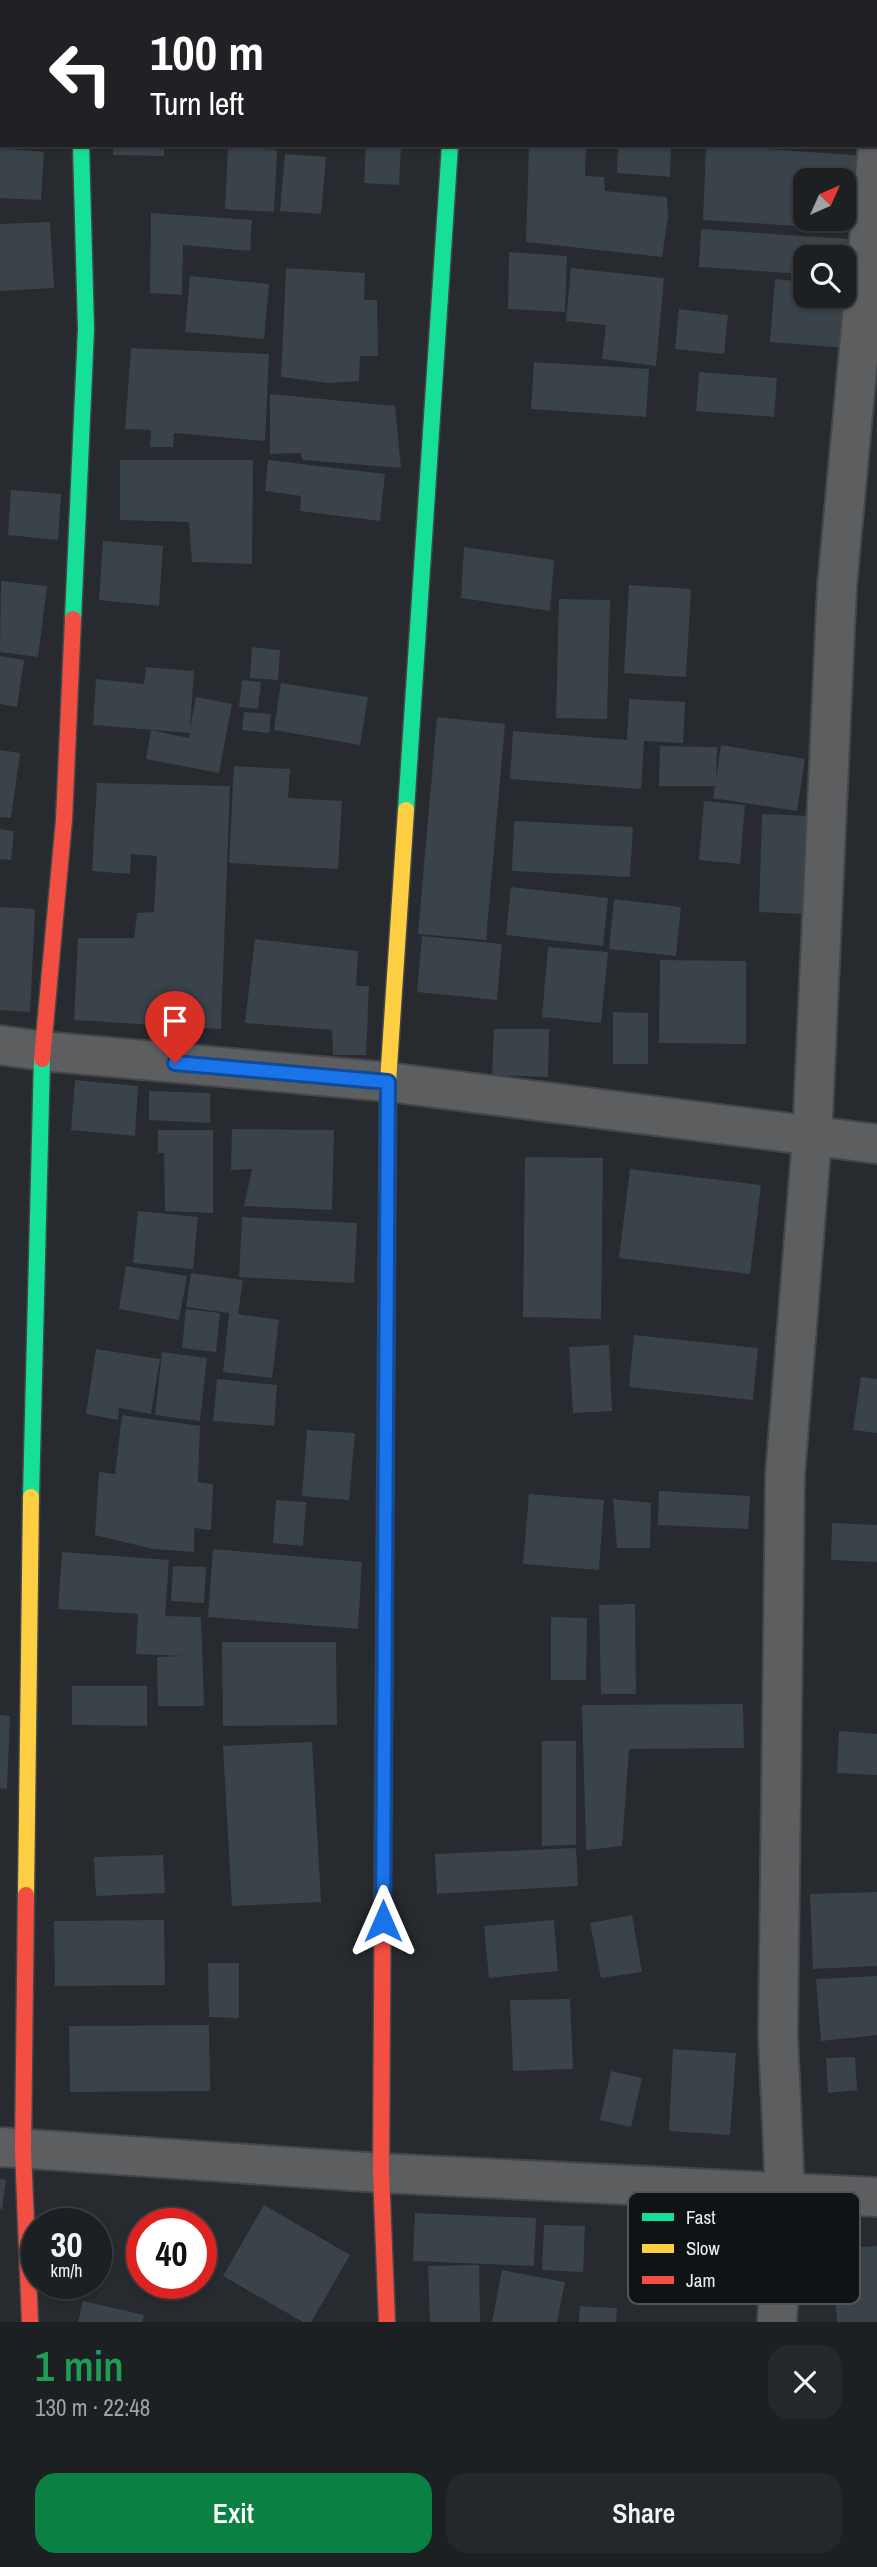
<!DOCTYPE html>
<html lang="en">
<head>
<meta charset="utf-8">
<style>
  body { margin:0; font-family:"Archivo Narrow",sans-serif; background:#25282a; color:#f1f3f6; height:100vh; display:flex; flex-direction:column; font-size:26px; white-space:nowrap }
  * { box-sizing:border-box; margin:0 }
  p { font-size:23px; color:#a0a3a5 }
  .icon { flex:none; width:38px; height:38px; fill:none; stroke:currentColor; stroke-width:2; stroke-linecap:round; stroke-linejoin:round }
  .map { position:relative; height:2322px; overflow:hidden }
  .sheet { display:flex; flex-direction:column; background:#1d2022; flex:1 }
  .sheet>* { flex:none }
  .hud { position:absolute; left:0px; top:0px; width:878px; height:147px; box-shadow:0 2px 5px #0004,0 0 0 2px #3b3e40; background:#202124; color:#fff; overflow:hidden }
  .needle { width:46px; rotate:45deg }
  .buttons { position:absolute; left:793px; top:168px; display:grid; gap:14px }
  .buttons a { display:grid; place-items:center; width:63px; height:63px; border-radius:14px; background:#1d2022; box-shadow:0 2px 5px #0004,0 0 0 2px #3b3e40; font-size:35px }
  .speed { position:absolute; left:21px; top:2208px; display:flex; gap:14px; font-size:35px; font-weight:700; text-align:center }
  .speed>* { display:grid; place-content:center; width:91px; height:91px; border-radius:50%; background:#1d2022; box-shadow:0 2px 5px #0004,0 0 0 2px #3b3e40; line-height:1 }
  .speed small { font-size:18px; font-weight:400 }
  .speed .limit { border:10px solid #d22; background:#fff; color:#111 }
  .pin { position:absolute; display:grid; place-items:center; width:60px; height:60px; color:#fff; margin:-72px -30px; border-radius:50% 50% 50% 0; rotate:-45deg; box-shadow:0 0 7px #0007 }
  .pin .icon { rotate:45deg }
  .me { position:absolute; width:77px; margin:-38px; rotate:0deg; stroke-linejoin:round; filter:drop-shadow(0 0 5px #0008) }
  .turn { display:flex; align-items:center; gap:24px; height:147px; padding:0 35px; font-size:32px }
  .turn .icon { width:91px; height:91px; stroke-width:2.5 }
  .turn b { display:block; font-size:49px; line-height:60px }
  .round { display:grid; place-items:center; flex:none; width:74px; height:74px; border-radius:21px; background:#25282a }
  .summary { display:flex; align-items:center; justify-content:space-between; height:119px; padding:0 35px }
  h1 { font-size:42px; font-weight:600; line-height:52px; color:#1e9e55 }
  .button { display:flex; gap:14px; margin-top:auto; padding:14px 35px }
  .button a { flex:1; height:80px; border-radius:21px; background:#0b8043; color:#fff; font-size:28px; font-weight:600; line-height:80px; text-align:center }
  .button a+a { background:#25282a; color:#f1f3f6 }
  .map>svg:first-child { display:block }
  .building { fill:#3a424a; fill-rule:evenodd }
  .lines { fill:none; stroke-linecap:round; stroke-linejoin:round }
  .street-casing { stroke:#44474a; stroke-width:42 }
  .fast-casing { stroke:#44474a; stroke-width:19 }
  .slow-casing { stroke:#44474a; stroke-width:19 }
  .jam-casing { stroke:#44474a; stroke-width:19 }
  .street { stroke:#5c5e60; stroke-width:38 }
  .fast { stroke:#16e098; stroke-width:16 }
  .slow { stroke:#ffcf43; stroke-width:16 }
  .jam { stroke:#f24e42; stroke-width:16 }
  .route-casing { stroke:#114b97; stroke-width:18 }
  .route { stroke:#1a73e8; stroke-width:12 }
  .key { fill:#101315; stroke:#515457; stroke-width:2 }
  .key-label { font-size:19px; fill:#e9edf2 }
</style>
</head>
<body>
<div class="map">
<svg width="877" height="2322" viewBox="0 0 877 2322">
  <rect width="100%" height="100%" fill="#272a2e"/>
  <g class="building">
    <path d="M113 145H164V156L113 155Z"/>
    <path d="M366 145H401L399 185 364 183Z"/>
    <path d="M529 145 586 146 585 176 604 177 605 191 667 197 668 217 662 257 526 242Z"/>
    <path d="M618 145H671L670 177 617 173Z"/>
    <path d="M706 145 868 156 864 230 703 220ZM805 180H844V219H805Z"/>
    <path d="M228 147 277 150 274 212 225 209Z"/>
    <path d="M0 148 44 152 41 200 0 198Z"/>
    <path d="M285 154 326 157 321 214 280 211Z"/>
    <path d="M151 213 252 220 250 251 183 245 182 295 150 293Z"/>
    <path d="M50 222 54 288 0 291V224Z"/>
    <path d="M701 229 863 240 861 278 844 277V257H805V274L699 267Z"/>
    <path d="M509 252 567 256 565 312 508 309Z"/>
    <path d="M286 268 365 273 364 300H377L378 356H360L359 381 328 383 281 377Z"/>
    <path d="M571 268 664 278 656 366 602 359 606 325 566 321Z"/>
    <path d="M190 276 269 284 264 339 185 332Z"/>
    <path d="M775 279 805 282V296H844V284L862 286 858 349 770 342Z"/>
    <path d="M679 309 728 315 724 354 675 349Z"/>
    <path d="M131 348 269 354 265 441 174 433 173 447H150L151 430 125 429Z"/>
    <path d="M534 362 649 369 646 417 531 409Z"/>
    <path d="M699 372 777 378 774 417 696 411Z"/>
    <path d="M270 394 395 406 401 468 303 460 300 453 270 454Z"/>
    <path d="M120 460H253L252 564 192 562 189 522 120 520Z"/>
    <path d="M268 460 385 474 380 521 300 511 301 496 265 491Z"/>
    <path d="M11 490 61 494 58 540 8 535Z"/>
    <path d="M103 541 163 546 159 606 99 600Z"/>
    <path d="M464 547 554 560 550 611 461 598Z"/>
    <path d="M1 581 47 586 38 657 0 652Z"/>
    <path d="M629 585 691 589 686 677 624 673Z"/>
    <path d="M559 599 610 600 607 719 556 718Z"/>
    <path d="M252 647 280 650 278 680 250 678Z"/>
    <path d="M0 656 24 660 17 707 0 704Z"/>
    <path d="M146 667 194 671 190 729 196 697 232 704 219 773 146 759 151 730 189 738 190 733 93 725 96 679 144 684Z"/>
    <path d="M242 680 261 682 258 709 239 707Z"/>
    <path d="M281 683 368 697 360 745 274 730Z"/>
    <path d="M629 699 685 702 683 743 644 741 641 789 510 779 513 731 627 740Z"/>
    <path d="M244 712 271 714 269 733 242 730Z"/>
    <path d="M437 717 505 724 486 940 418 934Z"/>
    <path d="M721 745 805 759 797 811 713 798 715 786H659L660 746 717 747 716 780Z"/>
    <path d="M0 750 20 753 11 818 0 817Z"/>
    <path d="M234 766 290 769 288 798 342 801 338 869 229 863Z"/>
    <path d="M97 783 230 786 221 1029 74 1020 78 938H134L137 913 154 912 157 856 131 854 130 874 92 871Z"/>
    <path d="M704 801 745 805 740 864 699 860Z"/>
    <path d="M762 814 809 816 805 914 759 912Z"/>
    <path d="M514 821 633 827 630 877 512 871Z"/>
    <path d="M0 829 14 831 11 860 0 859Z"/>
    <path d="M511 887 608 898 603 946 506 935Z"/>
    <path d="M614 899 681 907 676 956 609 949Z"/>
    <path d="M0 907 35 909 30 1012 0 1010Z"/>
    <path d="M422 936 502 944 497 1000 417 992Z"/>
    <path d="M255 939 358 951 356 986H369L366 1055H333L332 1030 245 1023Z"/>
    <path d="M548 947 608 952 601 1023 542 1017Z"/>
    <path d="M660 960 746 961V1044L659 1043Z"/>
    <path d="M613 1012 648 1013V1064H613Z"/>
    <path d="M494 1029H549L548 1077 492 1075Z"/>
    <path d="M75 1080 138 1086 135 1136 71 1130Z"/>
    <path d="M149 1091 210 1093V1123L149 1120Z"/>
    <path d="M232 1129 334 1130 332 1210 244 1206 252 1169 231 1170Z"/>
    <path d="M158 1130H213V1213L165 1211 164 1153H158Z"/>
    <path d="M525 1157 603 1158 601 1319 523 1317Z"/>
    <path d="M630 1169 761 1185 750 1274 619 1258Z"/>
    <path d="M138 1211 198 1217 193 1269 133 1263Z"/>
    <path d="M242 1217 357 1223 354 1283 239 1277Z"/>
    <path d="M126 1266 187 1276 179 1320 119 1309Z"/>
    <path d="M191 1273 243 1280 238 1314 279 1320 272 1378 223 1372 229 1313 186 1307Z"/>
    <path d="M186 1309 220 1313 216 1352 182 1348Z"/>
    <path d="M634 1335 758 1348 753 1400 629 1387Z"/>
    <path d="M609 1345 612 1411 573 1413 569 1347Z"/>
    <path d="M96 1349 160 1359 151 1414 119 1408 118 1420 86 1414Z"/>
    <path d="M162 1352 207 1358 200 1421 155 1415Z"/>
    <path d="M861 1377 877 1379V1433L853 1430Z"/>
    <path d="M217 1379 277 1385 274 1426 213 1421Z"/>
    <path d="M122 1415 200 1426 198 1482 213 1484 211 1530 194 1528V1552L153 1549 95 1535 99 1472 115 1474Z"/>
    <path d="M307 1430 355 1433 349 1500 302 1496Z"/>
    <path d="M659 1491 750 1496 748 1529 658 1525Z"/>
    <path d="M529 1494 604 1500 599 1570 523 1564Z"/>
    <path d="M613 1499 651 1503 650 1548H617Z"/>
    <path d="M276 1500 306 1502 303 1546 273 1543Z"/>
    <path d="M832 1523 877 1525V1562L831 1560Z"/>
    <path d="M213 1549 362 1562 358 1629 208 1617Z"/>
    <path d="M62 1552 169 1560 165 1616 201 1617 204 1706H158L157 1657 184 1656 136 1654 138 1614 58 1609Z"/>
    <path d="M173 1566 206 1567 204 1603 171 1601Z"/>
    <path d="M635 1604 636 1694H601L599 1605Z"/>
    <path d="M551 1617 587 1618 586 1680H551Z"/>
    <path d="M222 1642H336L337 1725 223 1726Z"/>
    <path d="M72 1686H147V1726L72 1725Z"/>
    <path d="M743 1704 744 1748 629 1749 622 1846 586 1850 582 1705Z"/>
    <path d="M0 1715 10 1716 7 1789 0 1788Z"/>
    <path d="M839 1731 877 1734V1775L837 1773Z"/>
    <path d="M542 1741H576V1845L542 1846Z"/>
    <path d="M312 1742 321 1902 232 1906 223 1746Z"/>
    <path d="M576 1848 578 1886 437 1894 435 1854Z"/>
    <path d="M163 1855 165 1893 96 1896 94 1857Z"/>
    <path d="M877 1892V1966L813 1969 810 1894Z"/>
    <path d="M632 1915 642 1972 601 1978 590 1923Z"/>
    <path d="M164 1920 165 1985 55 1986 54 1921Z"/>
    <path d="M554 1920 558 1971 489 1978 484 1926Z"/>
    <path d="M208 1963H239V2018L209 2017Z"/>
    <path d="M877 1976V2035L821 2041 816 1979Z"/>
    <path d="M570 1999 573 2069 513 2071 510 2000Z"/>
    <path d="M209 2025 210 2091 70 2092 69 2026Z"/>
    <path d="M673 2049 736 2053 730 2135 669 2131Z"/>
    <path d="M855 2057 857 2090 828 2093 826 2058Z"/>
    <path d="M611 2071 642 2078 631 2127 600 2120Z"/>
    <path d="M0 2179 6 2180 2 2209H0Z"/>
    <path d="M264 2205 350 2255 311 2322H303L223 2276Z"/>
    <path d="M415 2213 536 2218 534 2266 413 2261Z"/>
    <path d="M544 2225 585 2226 583 2272 542 2270Z"/>
    <path d="M877 2246V2322H837L832 2249Z"/>
    <path d="M479 2265 480 2322H430L428 2266Z"/>
    <path d="M502 2270 565 2282 557 2322H492Z"/>
    <path d="M83 2301 144 2315 142 2322H78Z"/>
    <path d="M580 2306 617 2308 616 2322H579Z"/>
  </g>
  <g class="lines">
    <g class="street-casing">
      <g id="street">
        <path d="M79 2 80 0"/>
        <path d="M458 2V0"/>
        <path d="M0 16 2 17"/>
        <path d="M0 1045 42 1051 388 1082 877 1144"/>
        <path d="M0 2147 381 2173 877 2197"/>
        <path d="M777 2322 785 2193 778 2035 785 1475 812 1138 837 586 877 154"/>
      </g>
    </g>
    <g class="fast-casing">
      <g id="fast">
        <path d="M73 619 86 329 81 145"/>
        <path d="M406 810 450 145"/>
        <path d="M31 1497 42 1059"/>
        <path d="M383 1849 387 1233"/>
      </g>
    </g>
    <g class="slow-casing">
      <g id="slow">
        <path d="M387 1233 388 1082 406 810"/>
        <path d="M26 1895 31 1497"/>
      </g>
    </g>
    <g class="jam-casing">
      <g id="jam">
        <path d="M42 1059 64 820 73 619"/>
        <path d="M383 1849 381 2173 387 2322"/>
        <path d="M26 1895 23 2150 30 2322"/>
      </g>
    </g>
    <use href="#street" class="street"/>
    <use href="#fast" class="fast"/>
    <use href="#slow" class="slow"/>
    <use href="#jam" class="jam"/>
  </g>
  <g class="lines">
    <g class="route-casing">
      <path id="route" d="M175 1063 388 1082 383 1921"/>
    </g>
    <use href="#route" class="route"/>
  </g>
  <rect x="628" y="2192" width="232" height="112" rx="10" class="key"/>
  <rect x="642" y="2213" width="32" height="8" fill="#16e098"/>
  <rect x="642" y="2244" width="32" height="9" fill="#ffcf43"/>
  <rect x="642" y="2276" width="32" height="8" fill="#f24e42"/>
  <g class="key-label">
    <text x="686" y="2224">Fast</text>
    <text x="686" y="2255">Slow</text>
    <text x="686" y="2287">Jam</text>
  </g>
</svg>
<div class="buttons">
<a><svg class="needle" viewBox="-14 -14 28 28"><path d="M0-13l5 13h-10z" fill="#e53935"/><path d="M0 13l5-13h-10z" fill="#a0a3a5"/></svg></a>
<a><svg class="icon" aria-label="search" viewBox="0 0 24 24"><circle cx="10" cy="10" r="6"/><path d="M15 15l6 6"/></svg></a>
</div>
<div class="speed"><div>30<small>km/h</small></div><div class="limit">40</div></div>
<div class="pin" style="left:175px;top:1063px;background:#d93025"><svg class="icon" aria-label="arrive" viewBox="0 0 24 24"><path d="M6 21V4h12l-3 4 3 4H6"/></svg></div>
<svg class="me" style="left:383px;top:1921px" viewBox="-20 -20 40 40"><path d="M0-17L14 15 0 8-14 15z" fill="#1a73e8" stroke="#fff" stroke-width="4"/></svg>
<div class="hud">
<div class="turn"><svg class="icon" aria-label="left" viewBox="0 0 24 24"><path d="M17 20v-9H6M10 6l-5 5 5 5"/></svg><div><b>100 m</b>Turn left</div></div>
</div>
</div>
<section class="sheet">
<div class="summary"><div><h1>1 min</h1><p>130 m · 22:48</p></div><a class="round"><svg class="icon" aria-label="close" viewBox="0 0 24 24"><path d="M6 6l12 12M18 6L6 18"/></svg></a></div>
<div class="button"><a>Exit</a><a>Share</a></div>
</section>
</body>
</html>
